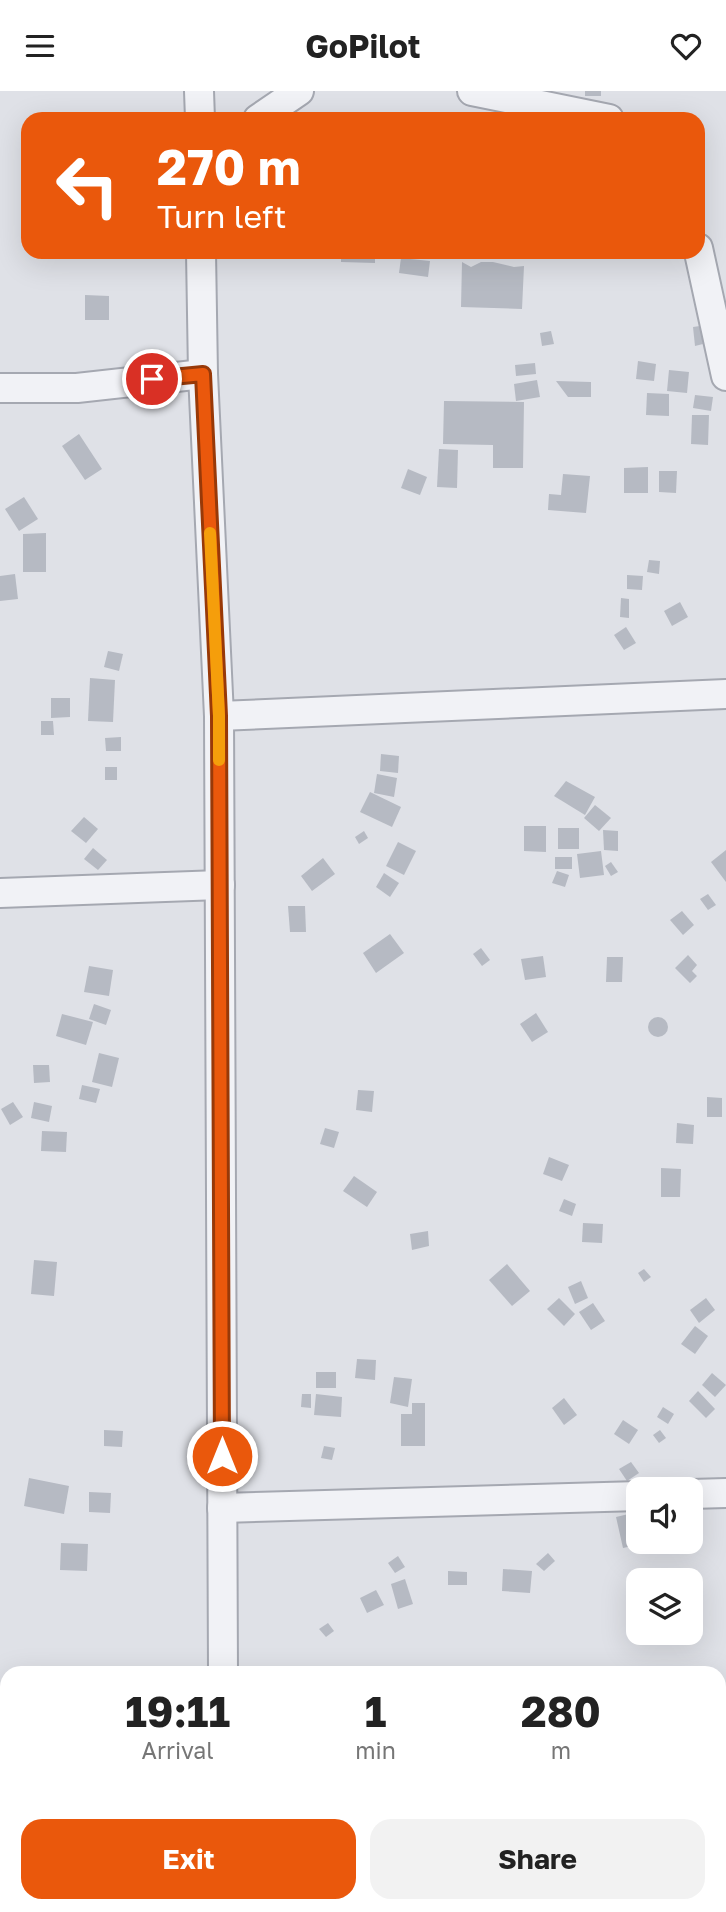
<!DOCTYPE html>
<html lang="en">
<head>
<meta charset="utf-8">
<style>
  body { margin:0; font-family:"Golos Text",sans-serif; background:#f2f2f2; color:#222; height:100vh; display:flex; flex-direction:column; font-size:26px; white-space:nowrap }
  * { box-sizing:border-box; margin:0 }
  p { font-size:23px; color:#767676 }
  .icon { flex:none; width:38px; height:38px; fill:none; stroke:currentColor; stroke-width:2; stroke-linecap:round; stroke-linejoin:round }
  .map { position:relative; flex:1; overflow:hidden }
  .side { position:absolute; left:0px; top:1575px; width:726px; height:247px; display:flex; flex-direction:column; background:#fff; border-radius:21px 21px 0 0; box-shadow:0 7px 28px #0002 }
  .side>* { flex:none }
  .top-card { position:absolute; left:21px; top:21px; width:684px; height:147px; border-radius:21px; box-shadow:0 7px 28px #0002; background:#ea580c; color:#fff; overflow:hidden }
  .controls { position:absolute; left:626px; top:1386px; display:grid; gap:14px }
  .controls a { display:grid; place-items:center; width:77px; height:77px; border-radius:14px; background:#fff; box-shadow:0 7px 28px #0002; font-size:35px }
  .pin { position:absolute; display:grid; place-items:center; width:60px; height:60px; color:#fff; margin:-30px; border:4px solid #fff; border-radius:50%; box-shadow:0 2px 7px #0007 }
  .me { position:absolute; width:77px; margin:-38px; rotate:0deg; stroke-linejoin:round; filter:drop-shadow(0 0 5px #0008) }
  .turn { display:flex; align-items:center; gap:24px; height:147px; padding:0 21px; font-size:32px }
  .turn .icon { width:91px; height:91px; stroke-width:2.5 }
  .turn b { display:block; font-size:49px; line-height:60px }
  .eta { display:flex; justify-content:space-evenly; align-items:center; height:119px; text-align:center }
  .eta b { font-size:42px; font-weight:700; line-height:49px }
  .action { display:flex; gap:14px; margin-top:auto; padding:14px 21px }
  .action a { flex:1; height:80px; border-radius:21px; background:#ea580c; color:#fff; font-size:28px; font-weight:700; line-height:80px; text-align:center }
  .action a+a { background:#f2f2f2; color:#222 }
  header { display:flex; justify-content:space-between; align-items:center; height:91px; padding:0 21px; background:#fff; font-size:32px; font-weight:700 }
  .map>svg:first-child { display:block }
  .building { fill:#b6bac3 }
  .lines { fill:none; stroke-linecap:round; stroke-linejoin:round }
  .minor-casing { stroke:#a5a8b1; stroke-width:32 }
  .minor { stroke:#f1f2f6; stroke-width:28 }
  .route-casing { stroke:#983908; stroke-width:18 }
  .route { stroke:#ea580c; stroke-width:12 }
  .slow { stroke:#f59e0b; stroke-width:12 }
</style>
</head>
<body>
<header><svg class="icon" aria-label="menu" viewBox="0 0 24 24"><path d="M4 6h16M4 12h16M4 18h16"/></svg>GoPilot<svg class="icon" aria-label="heart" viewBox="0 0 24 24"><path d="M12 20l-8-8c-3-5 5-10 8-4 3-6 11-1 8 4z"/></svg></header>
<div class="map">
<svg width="726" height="1821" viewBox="0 0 726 1821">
  <rect width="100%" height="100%" fill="#dfe1e7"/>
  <g class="building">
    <rect x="585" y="0" width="16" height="5"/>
    <path d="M341 161H375V172L341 171Z"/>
    <path d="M401 167 430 170 428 186 399 182Z"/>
    <path d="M462 171 471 176 481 171H493L514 176 524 175 522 218 461 216Z"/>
    <path d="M85 204 109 205V229H85Z"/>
    <path d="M700 235 703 253 695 255 693 236Z"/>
    <path d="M551 240 554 253 542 255 540 242Z"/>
    <path d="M638 270 656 273 654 290 636 288Z"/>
    <path d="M535 272 536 283 516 285 515 274Z"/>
    <path d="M669 279 689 281 687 302 667 300Z"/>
    <path d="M537 289 540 306 516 310 514 293Z"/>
    <path d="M556 290 591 291V306H568Z"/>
    <path d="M647 302 669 303V325L646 324Z"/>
    <path d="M695 304 713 306 711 320 693 317Z"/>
    <path d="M444 310 524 311 523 377H493V354L443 353Z"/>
    <path d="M692 324H709L708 354 691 353Z"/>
    <path d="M79 343 102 378 85 389 62 355Z"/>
    <path d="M439 358 458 359 457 397 437 396Z"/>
    <path d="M648 376V402H624V377Z"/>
    <path d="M408 378 427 386 420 404 401 397Z"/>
    <path d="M659 380H677L676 402 659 401Z"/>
    <path d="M563 383 590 385 586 422 548 419 549 403 561 404Z"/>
    <path d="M24 406 38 428 19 440 5 418Z"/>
    <path d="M46 442V481H23V443Z"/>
    <path d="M649 469 660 470 659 483 647 481Z"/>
    <path d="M15 483 18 508 0 510V485Z"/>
    <path d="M627 484 643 485 642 499 627 498Z"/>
    <path d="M621 507 629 508V527L620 526Z"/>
    <path d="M680 511 688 526 672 535 664 520Z"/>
    <path d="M626 536 636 552 624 559 614 544Z"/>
    <path d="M108 560 123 563 119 580 104 576Z"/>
    <path d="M90 587 115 589 113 631 88 630Z"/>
    <path d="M51 607H70V626L51 627Z"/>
    <path d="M41 630H53L54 644H41Z"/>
    <path d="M121 646V660H106L105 647Z"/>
    <path d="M381 663 399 665 398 682 380 680Z"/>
    <rect x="105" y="676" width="12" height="13"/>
    <path d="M377 683 397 687 394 706 374 702Z"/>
    <path d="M566 690 595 706 585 724 554 705Z"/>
    <path d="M370 701 401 716 392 736 360 721Z"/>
    <path d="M595 714 611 727 599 740 584 727Z"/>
    <path d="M84 726 98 738 86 752 71 740Z"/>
    <path d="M524 735H546V761L524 760Z"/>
    <rect x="558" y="737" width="21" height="21"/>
    <path d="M603 739 618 740V760L604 759Z"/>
    <path d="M364 740 368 747 359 753 355 746Z"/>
    <path d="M398 751 416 760 404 784 386 775Z"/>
    <path d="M93 757 107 769 98 779 84 768Z"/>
    <path d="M726 759V791L711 771Z"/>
    <path d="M601 760 604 784 580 787 577 763Z"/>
    <rect x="555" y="766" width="17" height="12"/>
    <path d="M323 767 335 783 312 800 301 785Z"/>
    <path d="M611 771 618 781 611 785 605 775Z"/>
    <path d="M557 780 569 784 565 796 552 792Z"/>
    <path d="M384 782 399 792 390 806 376 796Z"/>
    <path d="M708 803 716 814 708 819 700 808Z"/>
    <path d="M288 815H305L306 841H290Z"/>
    <path d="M682 820 694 834 683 844 670 829Z"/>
    <path d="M390 843 404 862 376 882 363 862Z"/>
    <path d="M481 857 490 869 482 875 473 863Z"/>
    <path d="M688 864 697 874 692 880 697 885 690 892 675 877Z"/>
    <path d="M543 865 546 886 525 889 521 868Z"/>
    <path d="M607 866H623L622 891H606Z"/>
    <path d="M89 875 113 879 109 905 84 901Z"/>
    <path d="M94 913 111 919 106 934 89 928Z"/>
    <path d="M536 922 548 941 532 951 520 933Z"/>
    <path d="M62 923 93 931 86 954 56 945Z"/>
    <circle cx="658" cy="936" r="10"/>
    <path d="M99 962 119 967 112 996 92 991Z"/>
    <path d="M33 974H49L50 991 34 992Z"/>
    <path d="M82 994 100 998 96 1012 79 1008Z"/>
    <path d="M358 999 374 1000 372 1021 356 1019Z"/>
    <path d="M707 1006 722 1007V1026H707Z"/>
    <path d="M13 1011 23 1026 10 1034 1 1018Z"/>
    <path d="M34 1011 52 1015 49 1031 31 1027Z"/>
    <path d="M677 1032 694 1034 693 1053 676 1052Z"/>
    <path d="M325 1037 339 1041 334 1057 320 1053Z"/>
    <path d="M42 1040 67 1041 66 1061 41 1060Z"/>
    <path d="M549 1066 569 1074 562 1090 543 1083Z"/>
    <path d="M661 1077 681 1078 680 1106H661Z"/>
    <path d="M354 1085 377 1101 367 1116 343 1100Z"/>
    <path d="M564 1108 576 1113 572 1125 559 1120Z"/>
    <path d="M583 1132 603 1133 602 1152 582 1151Z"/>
    <path d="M428 1140 429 1155 412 1159 410 1143Z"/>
    <path d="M34 1169 57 1171 54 1205 31 1203Z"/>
    <path d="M507 1173 530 1200 512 1215 489 1189Z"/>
    <path d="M644 1178 651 1186 644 1191 638 1182Z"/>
    <path d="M581 1190 588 1207 575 1213 568 1196Z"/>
    <path d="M559 1207 575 1223 564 1235 547 1218Z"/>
    <path d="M706 1207 715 1219 699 1232 690 1219Z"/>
    <path d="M593 1212 605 1230 591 1239 579 1221Z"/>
    <path d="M695 1235 708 1245 695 1263 681 1253Z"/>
    <path d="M357 1268 376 1269 375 1289 355 1287Z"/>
    <rect x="316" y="1281" width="20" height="16"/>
    <path d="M712 1282 726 1294 715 1306 702 1294Z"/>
    <path d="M394 1286 412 1288 408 1316 390 1312Z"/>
    <path d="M698 1300 715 1318 706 1327 689 1310Z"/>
    <path d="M302 1303H311V1317L301 1316Z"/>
    <path d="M316 1303 342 1306 341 1326 314 1324Z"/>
    <path d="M564 1307 577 1324 564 1334 552 1317Z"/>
    <path d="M412 1312H425V1355H401V1323H412Z"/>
    <path d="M663 1316 674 1323 668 1333 657 1326Z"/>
    <path d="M623 1329 638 1339 629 1353 614 1343Z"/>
    <path d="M104 1339 123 1340 122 1356 104 1355Z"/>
    <path d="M660 1339 666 1347 659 1352 653 1344Z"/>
    <path d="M324 1355 335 1357 332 1369 321 1367Z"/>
    <path d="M631 1371 639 1382 627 1390 619 1378Z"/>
    <path d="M29 1387 69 1395 64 1423 24 1415Z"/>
    <path d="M89 1401 111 1402 110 1422 89 1421Z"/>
    <path d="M637 1421 639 1451 646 1452 623 1457 616 1426Z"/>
    <path d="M61 1452 88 1453 87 1480 60 1479Z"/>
    <path d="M548 1462 555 1470 544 1480 536 1473Z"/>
    <path d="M398 1465 405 1476 395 1482 388 1472Z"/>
    <path d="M503 1478 532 1480 530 1502 502 1500Z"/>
    <path d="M448 1480 467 1481V1494H448Z"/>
    <path d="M405 1488 413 1513 398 1518 391 1493Z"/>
    <path d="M376 1499 384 1514 367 1522 360 1507Z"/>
    <path d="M699 1528 702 1546 682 1549 681 1542H691V1529Z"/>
    <path d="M328 1532 334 1540 326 1546 319 1538Z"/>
    <path d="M7 1648V1662H0V1649Z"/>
    <path d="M36 1815H53L54 1821H37Z"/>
    <path d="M302 1815H358L340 1821H304Z"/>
  </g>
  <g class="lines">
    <g class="minor-casing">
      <g id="minor">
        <path d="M199 0 200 28"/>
        <path d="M472 0 609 28"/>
        <path d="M258 28 299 0"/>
        <path d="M698 157 726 285"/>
        <path d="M201 161 203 283 219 625 223 1582"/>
        <path d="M0 297H77L203 283"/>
        <path d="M219 625 726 603"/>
        <path d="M0 802 220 794"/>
        <path d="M691 1403 726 1402"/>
        <path d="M222 1417 639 1405"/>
        <path d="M207 1821 224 1817"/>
        <path d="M705 1821 712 1815"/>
      </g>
    </g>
    <use href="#minor" class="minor"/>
  </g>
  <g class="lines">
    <g class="route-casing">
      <path id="route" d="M152 288 203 283 219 625 222 1365"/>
    </g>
    <use href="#route" class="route"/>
    <path class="slow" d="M210 442 219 625V669"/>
  </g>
</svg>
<div class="controls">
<a><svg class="icon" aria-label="sound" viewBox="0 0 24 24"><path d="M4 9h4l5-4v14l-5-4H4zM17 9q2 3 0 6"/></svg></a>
<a><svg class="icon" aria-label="layers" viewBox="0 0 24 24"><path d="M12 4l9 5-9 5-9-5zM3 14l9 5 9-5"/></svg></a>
</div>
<div class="pin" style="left:152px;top:288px;background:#d93025"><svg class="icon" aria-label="arrive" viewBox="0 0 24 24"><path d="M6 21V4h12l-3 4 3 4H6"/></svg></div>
<svg class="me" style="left:222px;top:1365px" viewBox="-20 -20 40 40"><circle r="17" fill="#ea580c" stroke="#fff" stroke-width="3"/><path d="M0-11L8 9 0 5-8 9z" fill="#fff"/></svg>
<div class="top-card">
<div class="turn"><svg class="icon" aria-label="left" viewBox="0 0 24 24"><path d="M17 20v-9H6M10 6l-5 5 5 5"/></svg><div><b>270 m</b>Turn left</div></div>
</div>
<section class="side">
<div class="eta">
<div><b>19:11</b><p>Arrival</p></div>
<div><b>1</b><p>min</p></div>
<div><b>280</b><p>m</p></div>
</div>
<div class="action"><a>Exit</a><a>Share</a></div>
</section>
</div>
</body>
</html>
